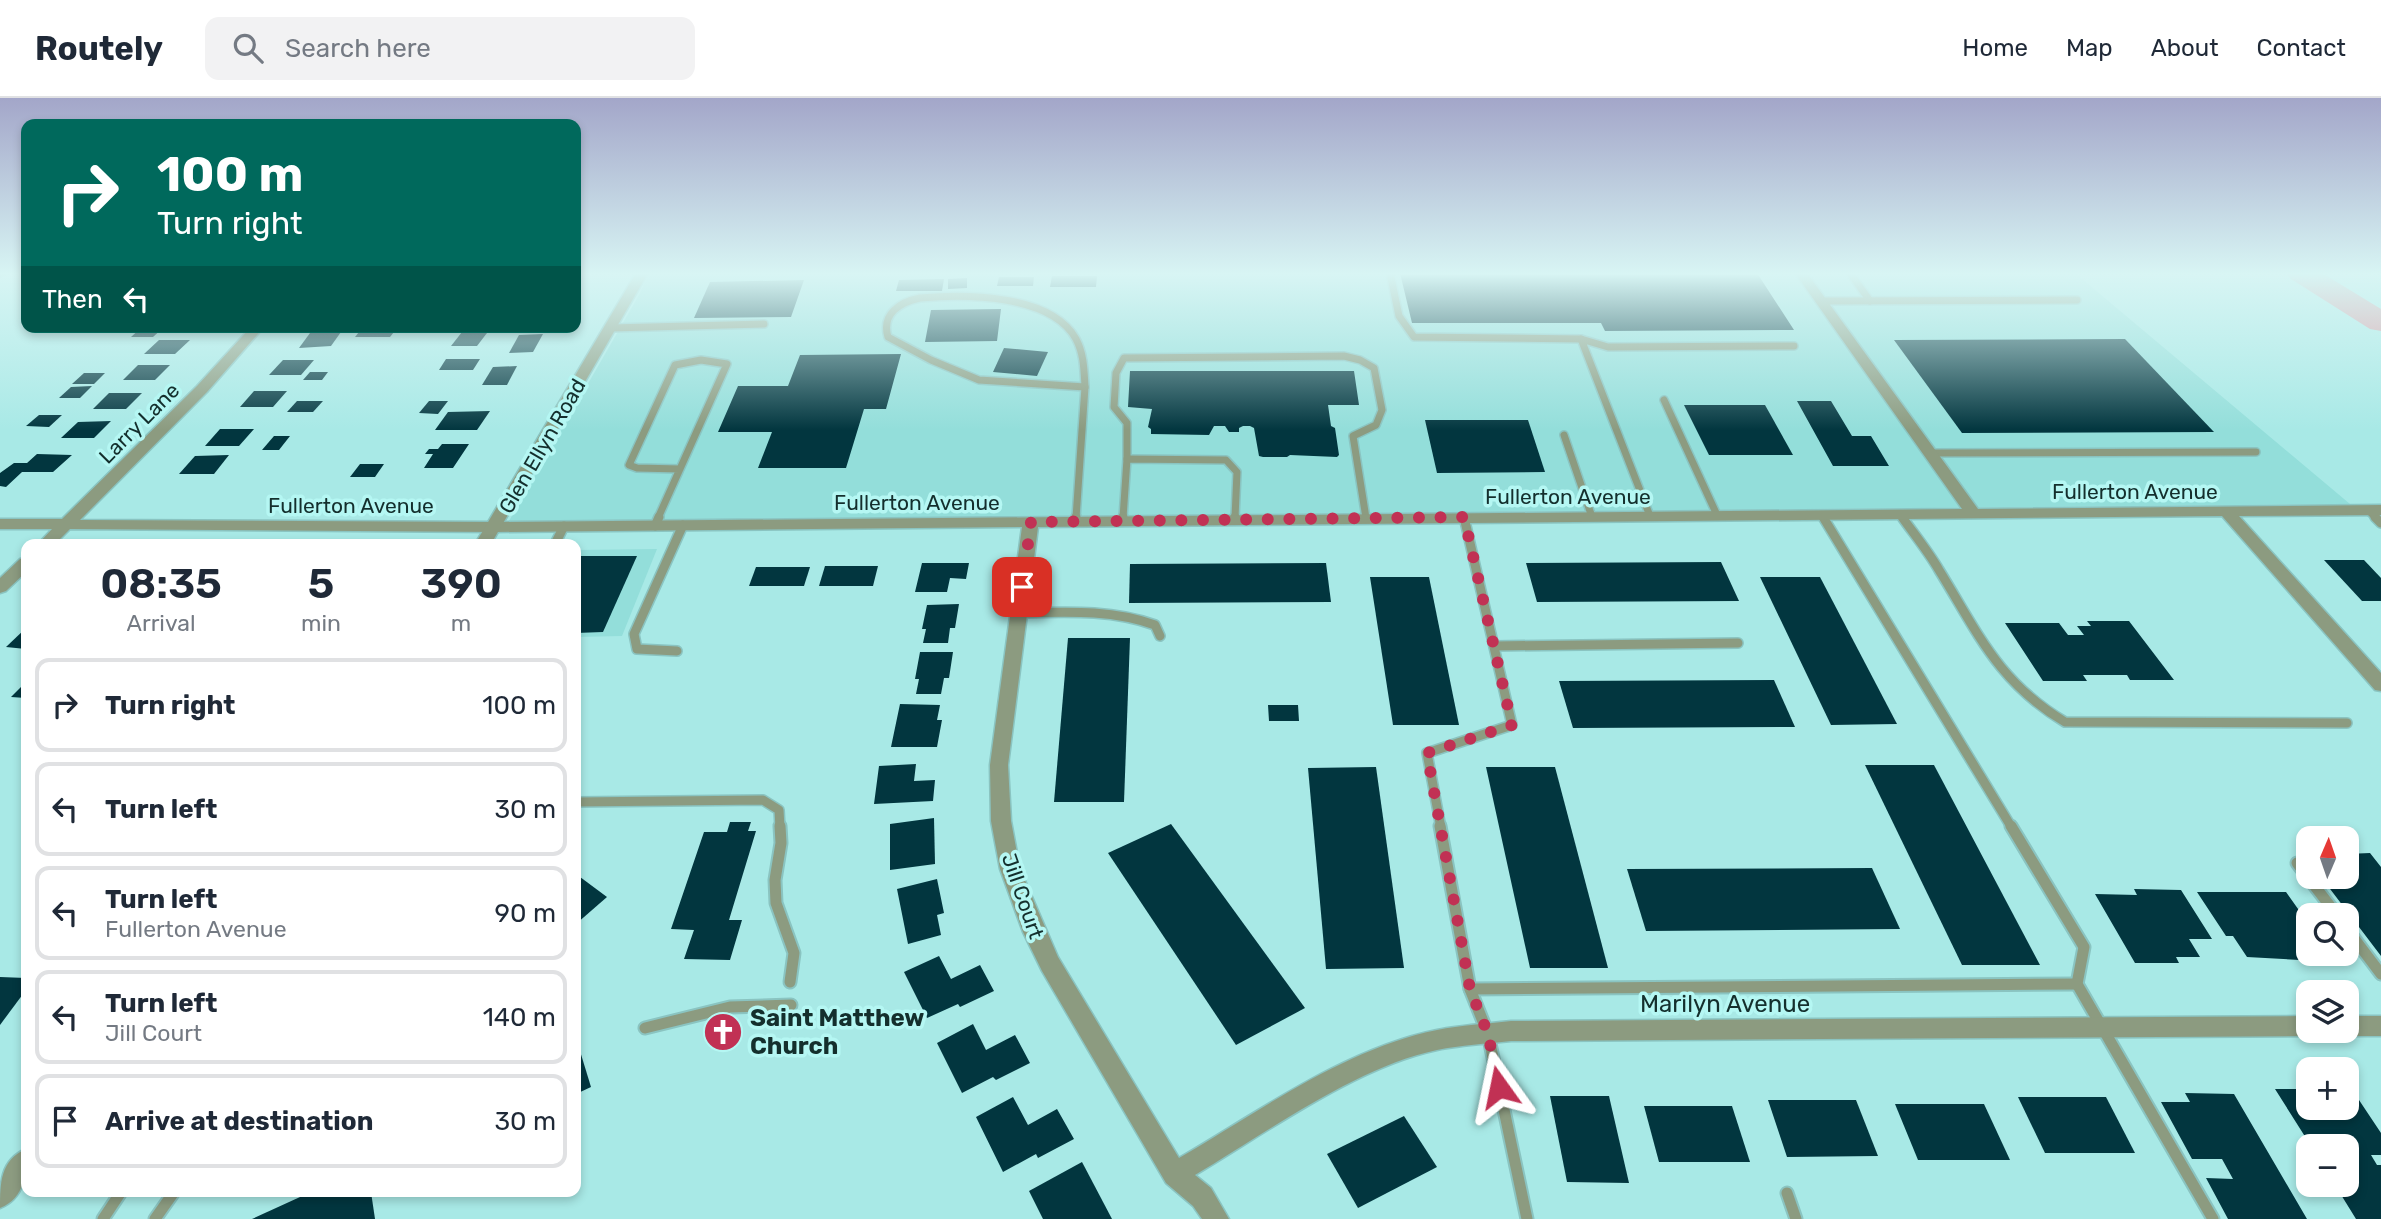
<!DOCTYPE html>
<html lang="en">
<head>
<meta charset="utf-8">
<style>
  body { margin:0; font-family:Rubik,sans-serif; background:#f2f2f3; color:#1f2937; height:100vh; display:flex; flex-direction:column; font-size:26px; white-space:nowrap }
  * { box-sizing:border-box; margin:0 }
  p { font-size:23px; color:#747a83 }
  .icon { flex:none; width:38px; height:38px; fill:none; stroke:currentColor; stroke-width:2; stroke-linecap:round; stroke-linejoin:round }
  .map { position:relative; flex:1; overflow:hidden }
  .panel { position:absolute; left:21px; top:441px; width:560px; height:658px; display:flex; flex-direction:column; background:#fff; border-radius:14px; box-shadow:0 4px 10px #0003 }
  .panel>* { flex:none }
  .guide { position:absolute; left:21px; top:21px; width:560px; height:214px; border-radius:14px; box-shadow:0 4px 10px #0003; background:#00695c; color:#fff; overflow:hidden }
  .needle { width:46px; rotate:2deg }
  .fabs { position:absolute; left:2296px; top:728px; display:grid; gap:14px }
  .fabs a { display:grid; place-items:center; width:63px; height:63px; border-radius:14px; background:#fff; box-shadow:0 4px 10px #0003; font-size:35px }
  .pin { position:absolute; display:grid; place-items:center; width:60px; height:60px; color:#fff; margin:-30px; border-radius:14px; box-shadow:0 4px 10px #0006 }
  .me { position:absolute; width:77px; margin:-38px; rotate:348deg; stroke-linejoin:round; filter:drop-shadow(0 0 5px #0008) }
  .turn { display:flex; align-items:center; gap:24px; height:147px; padding:0 21px; font-size:32px }
  .turn .icon { width:91px; height:91px; stroke-width:2.5 }
  .turn b { display:block; font-size:49px; line-height:60px }
  .then { display:flex; align-items:center; height:66px; padding:0 21px; background:#0003; gap:14px; font-size:26px }
  .eta { display:flex; justify-content:space-evenly; align-items:center; height:119px; text-align:center }
  .eta b { font-size:42px; font-weight:600; line-height:49px }
  ul { padding:0; list-style:none }
  li { display:flex; align-items:center; gap:21px; height:94px; margin:0 14px 10px; padding:0 7px; border:4px solid #e0e1e3; border-radius:14px }
  li div { flex:1 }
  li b { display:block; font-size:26px }
  li em { font-style:normal }
  header { display:flex; align-items:center; gap:42px; box-sizing:border-box; height:98px; padding:0 35px; background:#fff; border-bottom:2px solid #e0e1e3 }
  header strong { font-size:33px }
  nav { display:flex; gap:38px; margin-inline-start:auto; font-size:24px }
  .search { width:490px; height:63px; background:#f2f2f3; display:flex; align-items:center; gap:18px; box-sizing:border-box; padding:0 24px; border-radius:14px; color:#747a83; font-size:26px }
  .map>svg:first-child { display:block }
  .built { fill:#93deda }
  .lines { fill:none; stroke-linecap:round; stroke-linejoin:round }
  .river { fill:#dd929b; fill-rule:evenodd }
  .building { fill:#02363f }
  .service-far2-casing { stroke:#8ac4c1; stroke-width:10 }
  .service-far1-casing { stroke:#8ac4c1; stroke-width:12 }
  .service-casing { stroke:#8ac4c1; stroke-width:15 }
  .minor-casing { stroke:#8ac4c1; stroke-width:3 }
  .tertiary-casing { stroke:#8ac4c1; stroke-width:3 }
  .service-far2 { stroke:#8c9b80; stroke-width:7 }
  .service-far1 { stroke:#8c9b80; stroke-width:9 }
  .service { stroke:#8c9b80; stroke-width:11 }
  .minor { fill:#8c9b80; fill-rule:evenodd }
  .tertiary { fill:#8c9b80; fill-rule:evenodd }
  .route { stroke:#c13154; stroke-width:12; stroke-dasharray:0 21.6 }
  .labels { text-anchor:middle; dominant-baseline:central; stroke-width:7; stroke-linejoin:round; paint-order:stroke }
  .street-label { font-size:21px; fill:#142f2d; stroke:#b5f7f3 }
  .near-street-label { font-size:24px; fill:#142f2d; stroke:#b5f7f3 }
  .near-poi-label { font-size:24px; font-weight:bold; fill:#142f2d; stroke:#b5f7f3; text-anchor:start }
</style>
</head>
<body>
<header>
<strong>Routely</strong>
<div class="search"><svg class="icon" aria-label="search" viewBox="0 0 24 24"><circle cx="10" cy="10" r="6"/><path d="M15 15l6 6"/></svg>Search here</div>
<nav><a>Home</a><a>Map</a><a>About</a><a>Contact</a></nav>
</header>
<div class="map">
<svg width="2381" height="1121" viewBox="0 0 2381 1121">
  <rect width="100%" height="100%" fill="#a8e9e6"/>
  <g class="built">
    <path d="M649 175H2075L2350 406 509 423 639 197Z"/>
    <path d="M657 451 622 538 576 539V452Z"/>
  </g>
  <g class="lines">
    <path class="river" d="M2286 175H2322L2381 211V233L2370 231 2291 181Z"/>
  </g>
  <g class="building">
    <path d="M1400 175H1757L1794 232 1605 233 1601 225H1412Z"/>
    <path d="M1052 178H1097L1096 189H1050Z"/>
    <path d="M999 179H1034L1033 188H997Z"/>
    <path d="M967 180V190L948 191V181Z"/>
    <path d="M944 181 942 193H896L899 182Z"/>
    <path d="M804 182 791 219 694 220 710 184Z"/>
    <path d="M1001 211 997 243 925 244 931 212Z"/>
    <path d="M142 229H164L153 239H131Z"/>
    <path d="M363 229H398L390 239H355Z"/>
    <path d="M341 234 331 248 299 250 310 235Z"/>
    <path d="M462 234 487 235 477 248H451Z"/>
    <path d="M543 236 533 254 509 255 519 237Z"/>
    <path d="M2125 241 2214 334 1962 335 1894 242Z"/>
    <path d="M159 242H190L175 256H144Z"/>
    <path d="M1004 250 1048 254 1037 278 993 274Z"/>
    <path d="M901 256 886 311H864L846 370H758L772 334H718L738 288H788L800 257Z"/>
    <path d="M446 261H480L473 272H439Z"/>
    <path d="M283 262H314L301 277H269Z"/>
    <path d="M138 267H170L155 282H123Z"/>
    <path d="M517 268 507 287H482L493 269Z"/>
    <path d="M1130 273H1354L1359 307H1328L1331 328 1335 330 1339 357 1337 359 1290 357 1287 359H1263L1259 358 1254 330 1250 328H1243L1239 330V334H1229L1225 328H1214L1209 337 1151 336V331L1148 329 1152 311 1128 309Z"/>
    <path d="M310 274H328L322 282H303Z"/>
    <path d="M84 275H105L94 286H72Z"/>
    <path d="M92 288 80 300H59L71 289Z"/>
    <path d="M254 293H287L273 309H240Z"/>
    <path d="M109 295H142L126 311H93Z"/>
    <path d="M297 303H323L313 314H287Z"/>
    <path d="M429 303H448L438 316 419 315Z"/>
    <path d="M1797 303H1831L1852 338H1871L1889 368H1833Z"/>
    <path d="M1684 307H1765L1793 357H1709Z"/>
    <path d="M490 313 477 332H435L448 314Z"/>
    <path d="M39 317H62L49 329 26 328Z"/>
    <path d="M1425 322H1528L1545 374 1437 375Z"/>
    <path d="M111 323 94 340H61L78 324Z"/>
    <path d="M220 331H254L239 348H205Z"/>
    <path d="M274 338H290L279 352H262Z"/>
    <path d="M442 346H469L453 370H424L433 356H425L429 351H438Z"/>
    <path d="M37 356 72 357 53 374H22L6 389 0 388V375L14 365H27Z"/>
    <path d="M229 357 214 376H179L195 358Z"/>
    <path d="M360 366H384L375 379H350Z"/>
    <path d="M576 458H637L603 534 576 535Z"/>
    <path d="M2324 462H2364L2381 480V503H2362Z"/>
    <path d="M1721 464 1739 503 1537 504 1526 465Z"/>
    <path d="M922 465H969L966 481 950 480 947 494H915Z"/>
    <path d="M1326 465 1331 504 1129 505 1130 466Z"/>
    <path d="M825 468H878L873 488H819Z"/>
    <path d="M756 469H810L804 488H749Z"/>
    <path d="M1370 479H1429L1459 627H1393Z"/>
    <path d="M1760 479H1820L1897 626 1831 627Z"/>
    <path d="M959 506 955 530H950L948 545H923L926 531H922L927 507Z"/>
    <path d="M2087 523H2129L2174 582H2130L2127 577H2083L2087 583H2043L2005 525H2059L2068 537H2084L2077 528H2091Z"/>
    <path d="M26 530V551L6 549Z"/>
    <path d="M1068 540H1130L1124 704H1054Z"/>
    <path d="M920 554H953L949 580H944L941 596H916L919 581H915Z"/>
    <path d="M1774 582 1795 629 1573 630 1559 583Z"/>
    <path d="M26 584V600L11 599Z"/>
    <path d="M900 606 940 607 937 622H942L937 649H891Z"/>
    <path d="M1268 607H1298L1299 623H1269Z"/>
    <path d="M916 666 914 683 935 682 933 703 874 706 879 668Z"/>
    <path d="M1865 667H1934L2040 867H1962Z"/>
    <path d="M1376 669 1404 870 1326 871 1308 670Z"/>
    <path d="M1486 669H1555L1608 870H1530Z"/>
    <path d="M934 720 935 766 890 772V726Z"/>
    <path d="M730 724H751L748 733H756L729 822H742L730 862 684 861 694 832 671 831 704 734H727Z"/>
    <path d="M1171 726 1305 910 1236 947 1108 755Z"/>
    <path d="M2370 755 2381 769V858L2321 779H2347V756Z"/>
    <path d="M1872 770 1900 831 1646 833 1627 771Z"/>
    <path d="M576 776 607 799 576 826Z"/>
    <path d="M937 781 944 815 937 817 941 837 908 846 897 791Z"/>
    <path d="M2134 791 2181 792 2212 841H2189L2200 859H2176L2179 865H2135L2095 796 2137 797Z"/>
    <path d="M2197 794H2286L2308 825V856H2330L2336 864 2247 859 2233 838H2226Z"/>
    <path d="M939 858 951 881 980 867 994 893 960 909 958 906 927 920 904 874Z"/>
    <path d="M0 879 26 880V892L0 927Z"/>
    <path d="M973 926 986 952 1015 937 1030 965 996 982 993 979 962 995 937 945Z"/>
    <path d="M576 940 591 989 576 996Z"/>
    <path d="M2275 991H2308V1010H2347V999H2357L2381 1035V1057H2371L2377 1067H2381V1121H2356L2335 1087H2347V1048H2311Z"/>
    <path d="M2185 995 2234 996 2307 1121H2228L2206 1080 2233 1081 2222 1061H2192L2161 1004H2190Z"/>
    <path d="M1550 998H1609L1629 1085 1567 1084Z"/>
    <path d="M1013 999 1028 1027 1057 1011 1074 1041 1038 1060 1036 1056 1003 1074 976 1019Z"/>
    <path d="M2018 999H2106L2135 1055H2045Z"/>
    <path d="M1768 1002H1856L1878 1058 1787 1059Z"/>
    <path d="M1895 1006H1984L2010 1062H1918Z"/>
    <path d="M1644 1008H1732L1750 1064H1659Z"/>
    <path d="M1404 1018 1437 1069 1358 1110 1327 1056Z"/>
    <path d="M1082 1064 1112 1121H1043L1029 1093Z"/>
    <path d="M311 1094H371L375 1121H252Z"/>
  </g>
  <g class="lines">
    <g class="service-far2-casing">
      <g id="service-far2">
        <path d="M1390 175 1399 218 1414 239 1581 241"/>
        <path d="M1850 175 1870 203"/>
        <path d="M920 200C965 196 1051 196 1076 241 1084 256 1084 272 1085 289L979 282 931 262 888 239C881 216 900 204 920 200Z"/>
        <path d="M1822 203 2077 202"/>
        <path d="M611 230 764 226"/>
        <path d="M1664 302 1717 417"/>
        <path d="M1564 337 1592 419"/>
        <path d="M1930 355 2256 354"/>
        <path d="M1127 361V325L1114 309 1116 275 1124 260 1344 258 1360 262 1374 270 1382 312 1376 327 1353 338 1366 420"/>
        <path d="M2368 412 2376 420"/>
        <path d="M1900 416 1903 420"/>
        <path d="M1822 417 1824 420"/>
        <path d="M1650 418 1581 241 1608 249 1794 248"/>
        <path d="M658 420 727 266 701 262 675 267 629 367 637 370 680 371"/>
        <path d="M1076 420 1085 289"/>
        <path d="M1123 420 1127 361 1226 362 1237 374 1235 420"/>
      </g>
    </g>
    <g class="service-far1-casing">
      <g id="service-far1">
        <path d="M1823 419 2012 730"/>
        <path d="M1902 419C1914 436 1928 453 1939 472 1978 535 1998 584 2065 624L2347 625"/>
        <path d="M2375 419 2381 425"/>
        <path d="M1235 422V419"/>
        <path d="M1076 423V419"/>
        <path d="M1123 423V419"/>
        <path d="M655 428 659 419"/>
        <path d="M555 446 564 428"/>
        <path d="M1019 515C1065 514 1111 511 1155 527L1160 538"/>
        <path d="M1494 548 1738 545"/>
        <path d="M677 553 637 551 634 536 683 427"/>
        <path d="M576 704 763 702 779 712 780 730"/>
        <path d="M1441 730 1427 655 1512 627 1464 419"/>
      </g>
    </g>
    <g class="service-casing">
      <g id="service">
        <path d="M780 728 781 745 775 782 776 805 794 855 790 884"/>
        <path d="M1440 728 1470 891 1488 936 1527 1121"/>
        <path d="M2011 728 2084 849 2077 886 2213 1121"/>
        <path d="M2297 765 2337 817"/>
        <path d="M2347 831 2381 876"/>
        <path d="M1470 891 2077 886"/>
        <path d="M645 930 730 909 791 907"/>
        <path d="M1787 1095 1796 1121"/>
        <path d="M103 1121 121 1094"/>
        <path d="M155 1121 174 1094"/>
      </g>
    </g>
    <g class="minor-casing">
      <g id="minor">
        <path d="M0 175H7L0 179Z"/>
        <path d="M1795 175H1807L1978 411 2381 407V417L2239 418 2381 575V593L2375 592 2222 418 1038 429 1008 667 1011 723 1020 771 1058 859 1179 1060C1258 1014 1346 950 1437 932 1461 927 1486 926 1511 923L2308 918V933H2317L2316 935 2308 938 1511 943C1486 946 1461 947 1437 952 1356 969 1266 1035 1195 1077L1211 1090 1229 1121H1202L1193 1108 1166 1085 1042 873 1023 834 1000 771 991 723 990 667 1022 429 495 434 70 431 55 446H38L52 431H0V421H62L197 288 251 229H264L207 294 80 422 495 424 1962 411Z"/>
        <path d="M26 460V474L6 493 0 495V480L20 461Z"/>
        <path d="M2347 918H2381V938H2347L2339 935 2338 933H2347Z"/>
      </g>
    </g>
    <g class="tertiary-casing">
      <g id="tertiary">
        <path d="M636 175H648L491 446H475Z"/>
        <path d="M26 1051C27 1075 25 1100 0 1110 0 1086 0 1062 26 1051Z"/>
      </g>
    </g>
    <use href="#service-far2" class="service-far2"/>
    <use href="#service-far1" class="service-far1"/>
    <use href="#service" class="service"/>
    <use href="#minor" class="minor"/>
    <use href="#tertiary" class="tertiary"/>
  </g>
  <linearGradient id="sky" x2="0" y2="1"><stop stop-color="#a3a6c9"/><stop offset="0.53" stop-color="#d8f5f4"/><stop offset="1" stop-color="#d8f5f4" stop-opacity="0"/></linearGradient>
  <rect width="2381" height="332" fill="url(#sky)"/>
  <g class="lines">
    <path class="route" d="M1022 489 1031 424 1464 419 1512 627 1427 655 1470 891 1488 936 1499 989"/>
  </g>
  <defs>
    <g id="church-disc" transform="scale(2.0125)"><circle r="9.5" fill="#c13154" stroke="#b5f7f3"/><path d="M-1.2-6h2.4v3.5h3.3v2.4h-3.3V6h-2.4V-.1h-3.3v-2.4h3.3Z" fill="#fff"/></g>
  </defs>
  <g fill-rule="evenodd">
    <use href="#church-disc" x="723" y="934"/>
  </g>
  <g class="labels">
    <g class="street-label">
      <text transform="translate(139 325) rotate(-45)">Larry Lane</text>
      <text transform="translate(542 348) rotate(-60)">Glen Ellyn Road</text>
      <text x="2135" y="393">Fullerton Avenue</text>
      <text x="1568" y="398">Fullerton Avenue</text>
      <text x="917" y="404">Fullerton Avenue</text>
      <text x="351" y="407">Fullerton Avenue</text>
      <text transform="translate(1023 798) rotate(71)">Jill Court</text>
    </g>
    <g class="near-street-label">
      <text x="1725" y="906">Marilyn Avenue</text>
    </g>
    <g class="near-poi-label">
      <text x="750" y="920">Saint Matthew<tspan x="750" dy="28">Church</tspan></text>
    </g>
  </g>
</svg>
<div class="fabs">
<a><svg class="needle" viewBox="-14 -14 28 28"><path d="M0-13l5 13h-10z" fill="#e53935"/><path d="M0 13l5-13h-10z" fill="#747a83"/></svg></a>
<a><svg class="icon" aria-label="search" viewBox="0 0 24 24"><circle cx="10" cy="10" r="6"/><path d="M15 15l6 6"/></svg></a>
<a><svg class="icon" aria-label="layers" viewBox="0 0 24 24"><path d="M12 4l9 5-9 5-9-5zM3 14l9 5 9-5"/></svg></a>
<a>+</a>
<a>−</a>
</div>
<div class="pin" style="left:1022px;top:489px;background:#d93025"><svg class="icon" aria-label="arrive" viewBox="0 0 24 24"><path d="M6 21V4h12l-3 4 3 4H6"/></svg></div>
<svg class="me" style="left:1499px;top:989px" viewBox="-20 -20 40 40"><path d="M0-17L14 15 0 8-14 15z" fill="#c13154" stroke="#fff" stroke-width="4"/></svg>
<div class="guide">
<div class="turn"><svg class="icon" aria-label="right" viewBox="0 0 24 24"><path d="M7 20v-9h11M14 6l5 5-5 5"/></svg><div><b>100 m</b>Turn right</div></div>
<div class="then">Then<svg class="icon" aria-label="left" viewBox="0 0 24 24"><path d="M17 20v-9H6M10 6l-5 5 5 5"/></svg></div>
</div>
<section class="panel">
<div class="eta">
<div><b>08:35</b><p>Arrival</p></div>
<div><b>5</b><p>min</p></div>
<div><b>390</b><p>m</p></div>
</div>
<ul>
<li><svg class="icon" aria-label="right" viewBox="0 0 24 24"><path d="M7 20v-9h11M14 6l5 5-5 5"/></svg><div><b>Turn right</b></div><em>100 m</em></li>
<li><svg class="icon" aria-label="left" viewBox="0 0 24 24"><path d="M17 20v-9H6M10 6l-5 5 5 5"/></svg><div><b>Turn left</b></div><em>30 m</em></li>
<li><svg class="icon" aria-label="left" viewBox="0 0 24 24"><path d="M17 20v-9H6M10 6l-5 5 5 5"/></svg><div><b>Turn left</b><p>Fullerton Avenue</p></div><em>90 m</em></li>
<li><svg class="icon" aria-label="left" viewBox="0 0 24 24"><path d="M17 20v-9H6M10 6l-5 5 5 5"/></svg><div><b>Turn left</b><p>Jill Court</p></div><em>140 m</em></li>
<li><svg class="icon" aria-label="arrive" viewBox="0 0 24 24"><path d="M6 21V4h12l-3 4 3 4H6"/></svg><div><b>Arrive at destination</b></div><em>30 m</em></li>
</ul>
</section>
</div>
</body>
</html>
